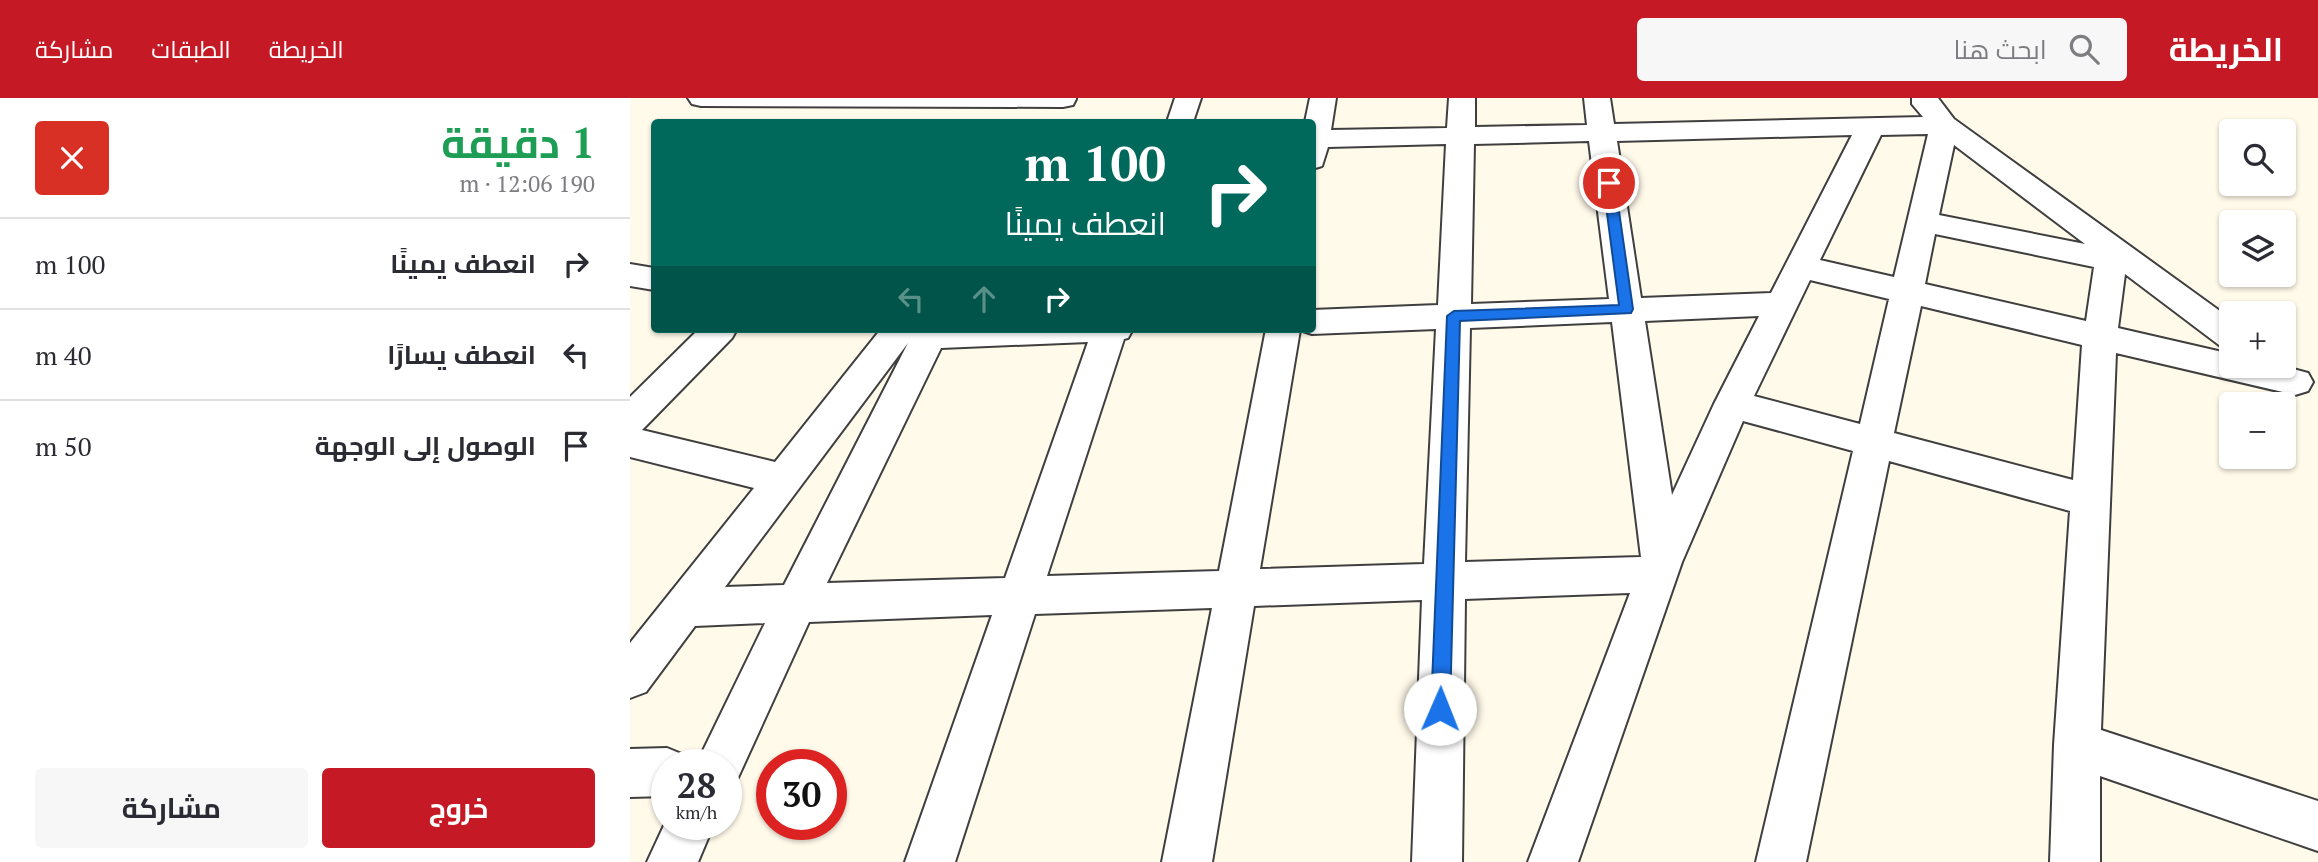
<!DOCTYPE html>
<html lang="ar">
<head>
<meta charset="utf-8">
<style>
  body { margin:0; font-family:"PT Serif",Cairo,serif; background:#f7f7f7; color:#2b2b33; direction:rtl; height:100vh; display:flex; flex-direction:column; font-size:26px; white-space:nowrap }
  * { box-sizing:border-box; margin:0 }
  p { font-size:23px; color:#7c7c81 }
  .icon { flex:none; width:38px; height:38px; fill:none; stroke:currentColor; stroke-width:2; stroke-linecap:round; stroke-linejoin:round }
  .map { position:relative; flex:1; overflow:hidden; direction:ltr }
  .side { display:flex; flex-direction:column; background:#fff; width:630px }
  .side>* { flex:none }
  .hud { position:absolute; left:21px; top:21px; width:665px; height:214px; border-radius:7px; box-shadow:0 2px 5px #0004; direction:rtl; background:#00695c; color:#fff; overflow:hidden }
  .tools { position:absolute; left:1589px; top:21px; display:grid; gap:14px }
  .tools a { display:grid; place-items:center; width:77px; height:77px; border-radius:7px; background:#fff; box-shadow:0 2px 5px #0004; font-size:35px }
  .speed { position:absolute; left:21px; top:651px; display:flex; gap:14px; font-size:35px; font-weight:700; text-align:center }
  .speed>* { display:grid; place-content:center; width:91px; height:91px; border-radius:50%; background:#fff; box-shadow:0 2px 5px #0004; line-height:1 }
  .speed small { font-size:18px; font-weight:400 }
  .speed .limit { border:10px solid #d22; background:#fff; color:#111 }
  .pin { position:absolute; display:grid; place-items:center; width:60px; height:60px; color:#fff; margin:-30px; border:4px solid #fff; border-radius:50%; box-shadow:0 2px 7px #0007 }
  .me { position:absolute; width:77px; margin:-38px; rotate:1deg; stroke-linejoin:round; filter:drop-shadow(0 0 5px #0008) }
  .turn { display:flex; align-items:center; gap:24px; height:147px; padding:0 35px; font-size:32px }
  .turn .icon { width:91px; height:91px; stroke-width:2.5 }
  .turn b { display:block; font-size:49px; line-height:60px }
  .lanes { display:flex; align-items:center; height:66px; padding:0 35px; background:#0003; justify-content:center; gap:35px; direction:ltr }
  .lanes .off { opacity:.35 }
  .round { display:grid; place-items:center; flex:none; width:74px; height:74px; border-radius:7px; background:#f7f7f7 }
  .headline { display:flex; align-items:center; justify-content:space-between; height:119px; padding:0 35px }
  h1 { font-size:42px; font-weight:700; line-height:52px; color:#1e9e55 }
  .action { display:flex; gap:14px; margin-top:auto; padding:14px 35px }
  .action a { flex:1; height:80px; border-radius:7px; background:#c61926; color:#fff; font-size:28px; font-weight:700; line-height:80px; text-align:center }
  .action a+a { background:#f7f7f7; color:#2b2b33 }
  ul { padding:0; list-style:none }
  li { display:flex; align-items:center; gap:21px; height:91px; padding:0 35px; border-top:2px solid #e1e1e2 }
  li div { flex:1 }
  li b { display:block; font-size:26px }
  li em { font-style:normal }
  header { display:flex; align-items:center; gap:42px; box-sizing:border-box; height:98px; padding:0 35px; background:#c61926; color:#fff }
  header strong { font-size:33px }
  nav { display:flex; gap:38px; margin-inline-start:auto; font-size:24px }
  .search { width:490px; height:63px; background:#f7f7f7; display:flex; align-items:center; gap:18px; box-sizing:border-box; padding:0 24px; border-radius:7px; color:#7c7c81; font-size:26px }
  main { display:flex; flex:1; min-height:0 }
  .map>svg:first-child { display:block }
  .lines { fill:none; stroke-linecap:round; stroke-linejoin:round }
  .minor-casing { stroke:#3f3f3f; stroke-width:4 }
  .minor { fill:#fff; fill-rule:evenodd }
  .route { fill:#1a73e8; stroke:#114b97; stroke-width:2 }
</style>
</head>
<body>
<header>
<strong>الخريطة</strong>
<div class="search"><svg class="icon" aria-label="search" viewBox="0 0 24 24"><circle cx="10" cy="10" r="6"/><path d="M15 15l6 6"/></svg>ابحث هنا</div>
<nav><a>الخريطة</a><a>الطبقات</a><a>مشاركة</a></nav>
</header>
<main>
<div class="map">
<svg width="1688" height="764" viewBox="0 0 1688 764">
  <rect width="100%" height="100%" fill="#fffaea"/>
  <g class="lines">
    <g class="minor-casing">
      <g id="minor">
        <path d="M58 0H446V1L443 7 433 9 71 8 62 6Z"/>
        <path d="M545 0H571L563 24H537Z"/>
        <path d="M680 0H706L701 32 817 30 819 0H845V29L957 27 954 0H980L984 26 1293 19 1282 6V0H1308L1324 21 1601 221V250L1589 247 1495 176 1488 230 1601 256V268H1652L1678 275 1683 284 1678 293 1665 297 1486 255 1471 632 1688 703V753L1470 678V764H1420L1424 647 1440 413 1259 363 1176 764H1126L1223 353 1113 323 1052 464 948 764H898L1000 495 835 501 832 764H782L792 502 624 508 582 764H532L582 510 405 516 325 764H275L362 517 179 524 106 684 96 687V667H66L135 525 65 528 16 594 0 600V545L124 390 0 359V299L69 231H107L102 240 12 332 145 364 251 231H503L498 240 494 241 417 478 589 473 636 231H682V212L808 207 816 46 698 49 692 68 682 71V24H675ZM1298 36 1264 179 1190 162 1251 37ZM1222 37 1141 195 1011 200 987 43ZM959 43 979 201 841 206 844 46ZM1324 47 1455 146 1309 117ZM1305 136 1464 169 1456 223 1295 186ZM1180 182 1259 201 1230 326 1124 298ZM1291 208 1452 247 1443 382 1264 335ZM1129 218 1084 306 1042 397 1015 223ZM982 224 1011 459 835 464 840 230ZM806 231 794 466 630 471 670 232 682 236ZM458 244 375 480 197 485 311 250ZM278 245 154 487 95 489Z"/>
        <path d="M0 166 24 170V192L0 188Z"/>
        <path d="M37 650 54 657 58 667H37V698L0 699V651Z"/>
        <path d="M37 721V726H84L68 764H17Z"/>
      </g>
    </g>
    <use href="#minor" class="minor"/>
  </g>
  <path class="route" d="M979 81 985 85 1003 211 1001 215 830 223 820 611 817 617 810 620 804 617 801 611 817 218 824 213 989 207 973 85Z"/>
</svg>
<div class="tools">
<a><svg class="icon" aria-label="search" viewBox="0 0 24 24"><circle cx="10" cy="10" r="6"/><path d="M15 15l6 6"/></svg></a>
<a><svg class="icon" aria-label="layers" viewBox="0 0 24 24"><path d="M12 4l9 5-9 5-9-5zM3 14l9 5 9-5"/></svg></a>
<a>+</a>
<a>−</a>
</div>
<div class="speed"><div>28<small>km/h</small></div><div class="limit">30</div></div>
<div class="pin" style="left:979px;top:85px;background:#d93025"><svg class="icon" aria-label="arrive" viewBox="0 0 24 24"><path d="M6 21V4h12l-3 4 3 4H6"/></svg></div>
<svg class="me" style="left:810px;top:611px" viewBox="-20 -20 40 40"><circle r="19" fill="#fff"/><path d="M0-13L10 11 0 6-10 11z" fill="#1a73e8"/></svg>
<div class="hud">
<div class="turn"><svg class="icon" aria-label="right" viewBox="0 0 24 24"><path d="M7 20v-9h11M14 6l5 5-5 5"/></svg><div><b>100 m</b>انعطف يمينًا</div></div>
<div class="lanes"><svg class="icon off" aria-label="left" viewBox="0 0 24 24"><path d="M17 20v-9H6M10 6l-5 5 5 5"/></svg><svg class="icon off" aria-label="ahead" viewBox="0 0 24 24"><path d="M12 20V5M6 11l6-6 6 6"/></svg><svg class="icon" aria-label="right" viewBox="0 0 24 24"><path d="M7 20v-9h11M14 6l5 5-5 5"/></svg></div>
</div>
</div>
<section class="side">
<div class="headline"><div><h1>1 دقيقة</h1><p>190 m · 12:06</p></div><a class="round" style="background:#d93025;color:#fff"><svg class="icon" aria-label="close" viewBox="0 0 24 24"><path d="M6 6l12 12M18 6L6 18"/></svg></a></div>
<ul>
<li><svg class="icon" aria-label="right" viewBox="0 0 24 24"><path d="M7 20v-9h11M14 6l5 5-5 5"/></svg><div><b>انعطف يمينًا</b></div><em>100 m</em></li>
<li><svg class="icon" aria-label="left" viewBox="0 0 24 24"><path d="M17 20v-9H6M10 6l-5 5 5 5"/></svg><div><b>انعطف يسارًا</b></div><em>40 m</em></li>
<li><svg class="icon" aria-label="arrive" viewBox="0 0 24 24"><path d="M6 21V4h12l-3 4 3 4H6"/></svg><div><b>الوصول إلى الوجهة</b></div><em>50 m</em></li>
</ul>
<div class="action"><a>خروج</a><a>مشاركة</a></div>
</section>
</main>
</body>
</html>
